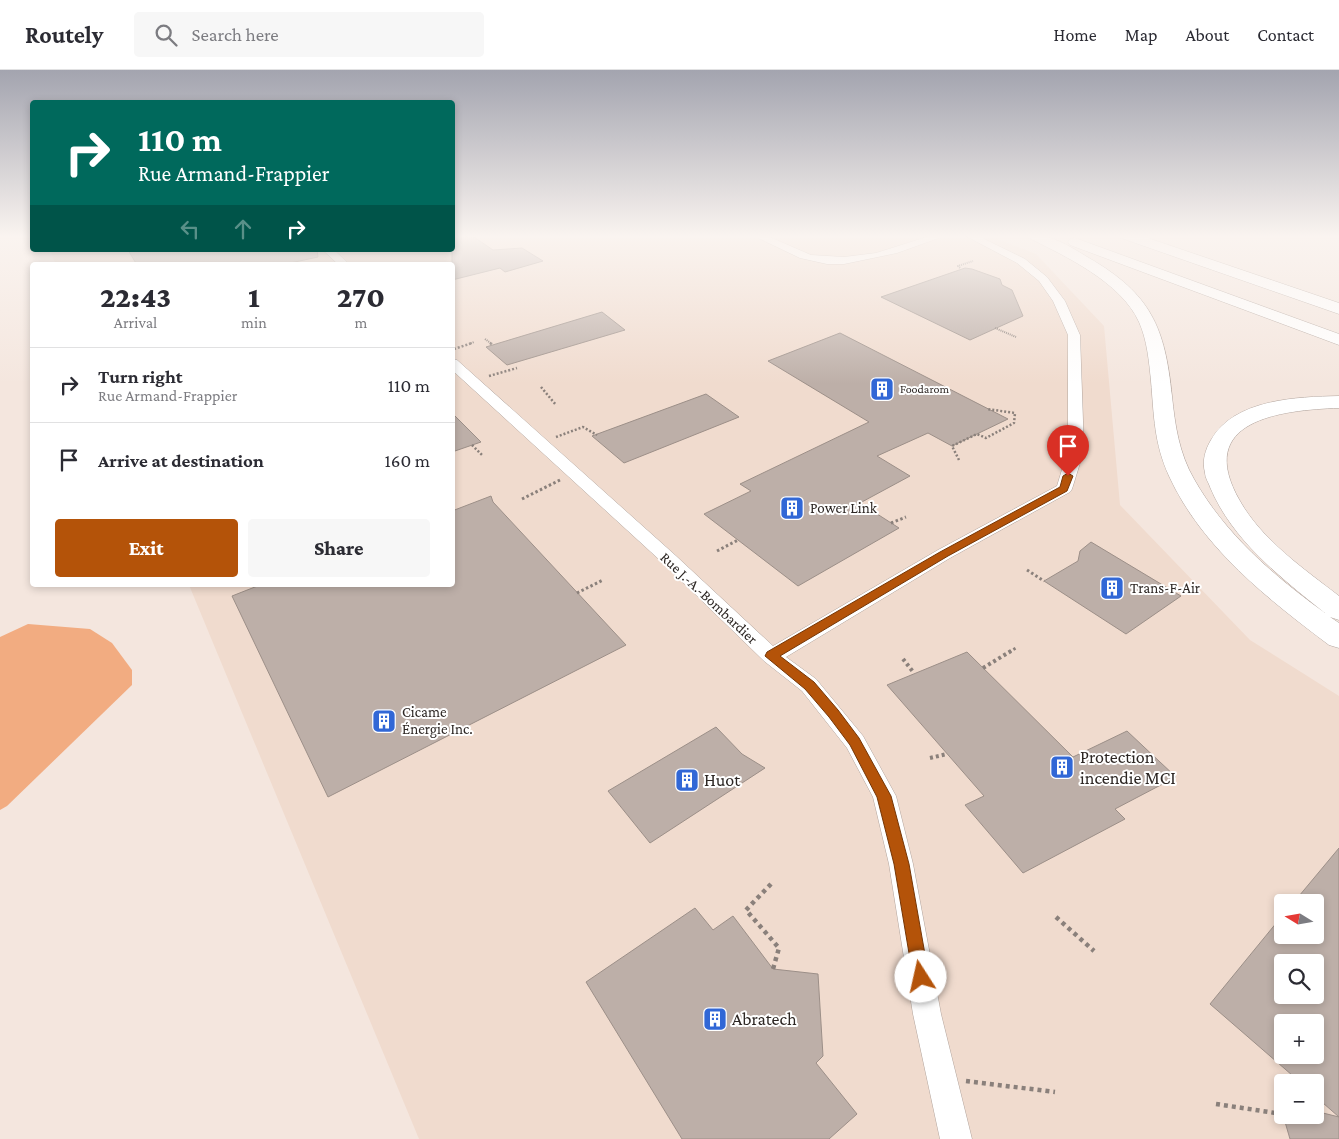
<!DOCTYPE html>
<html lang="en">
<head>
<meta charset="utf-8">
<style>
  body { margin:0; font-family:"Crimson Pro",serif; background:#f7f7f7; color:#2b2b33; height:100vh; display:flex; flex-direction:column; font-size:19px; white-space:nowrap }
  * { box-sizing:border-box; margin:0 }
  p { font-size:16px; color:#7c7c81 }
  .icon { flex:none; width:28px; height:28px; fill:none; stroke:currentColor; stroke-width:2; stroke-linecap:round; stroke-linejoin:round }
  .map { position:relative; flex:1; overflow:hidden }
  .drawer { position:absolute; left:30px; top:192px; width:425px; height:325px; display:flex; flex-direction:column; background:#fff; border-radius:5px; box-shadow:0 2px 8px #0003 }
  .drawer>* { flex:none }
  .top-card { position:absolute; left:30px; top:30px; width:425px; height:152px; border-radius:5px; box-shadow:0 2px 8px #0003; background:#00695c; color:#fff; overflow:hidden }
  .needle { width:32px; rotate:281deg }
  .fabs { position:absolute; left:1274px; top:824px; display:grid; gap:10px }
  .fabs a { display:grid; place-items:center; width:50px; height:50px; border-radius:5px; background:#fff; box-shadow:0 2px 8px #0003; font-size:25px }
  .pin { position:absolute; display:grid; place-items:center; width:42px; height:42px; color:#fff; margin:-51px -21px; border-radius:50% 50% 50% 0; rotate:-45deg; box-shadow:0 0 5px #0007 }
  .pin .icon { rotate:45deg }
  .me { position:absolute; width:55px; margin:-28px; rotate:350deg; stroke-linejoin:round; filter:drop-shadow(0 0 4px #0008) }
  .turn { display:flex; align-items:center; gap:18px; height:105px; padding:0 25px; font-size:22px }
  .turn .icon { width:65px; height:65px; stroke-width:2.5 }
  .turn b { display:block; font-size:35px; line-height:42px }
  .lanes { display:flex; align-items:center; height:48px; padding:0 25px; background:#0003; justify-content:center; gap:25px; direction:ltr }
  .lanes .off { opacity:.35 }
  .eta { display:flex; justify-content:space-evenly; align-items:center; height:85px; text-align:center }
  .eta b { font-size:30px; font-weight:800; line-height:35px }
  .cta { display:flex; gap:10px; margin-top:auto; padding:10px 25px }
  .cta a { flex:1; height:58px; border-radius:5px; background:#b45309; color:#fff; font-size:20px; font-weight:800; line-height:58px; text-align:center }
  .cta a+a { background:#f7f7f7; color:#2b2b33 }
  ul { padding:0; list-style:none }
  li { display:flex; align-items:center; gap:15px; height:75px; padding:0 25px; border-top:1px solid #e1e1e2 }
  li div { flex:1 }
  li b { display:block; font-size:19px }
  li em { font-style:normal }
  header { display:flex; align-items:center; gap:30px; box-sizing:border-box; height:70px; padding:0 25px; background:#fff; border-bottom:1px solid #e1e1e2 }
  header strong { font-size:24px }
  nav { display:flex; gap:28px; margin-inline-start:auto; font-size:18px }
  .search { width:350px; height:45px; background:#f7f7f7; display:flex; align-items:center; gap:12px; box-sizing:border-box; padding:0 18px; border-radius:5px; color:#7c7c81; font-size:19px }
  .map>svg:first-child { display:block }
  .built { fill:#f0dbce; fill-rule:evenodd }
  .green { fill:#f2ac81 }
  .building { fill:#bdafa8; stroke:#9c8f88; fill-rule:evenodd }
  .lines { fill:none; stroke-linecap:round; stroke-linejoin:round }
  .minor-casing { stroke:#b1a49d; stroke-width:1 }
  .highway-casing { stroke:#b1a49d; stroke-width:1 }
  .path-far4 { stroke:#8a807b; stroke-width:2; stroke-dasharray:1 1; stroke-linecap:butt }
  .path-far3 { stroke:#8a807b; stroke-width:2.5; stroke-dasharray:2 2; stroke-linecap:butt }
  .path-far2 { stroke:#8a807b; stroke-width:3; stroke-dasharray:2.5 2.5; stroke-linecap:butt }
  .path-far1 { stroke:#8a807b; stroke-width:4; stroke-dasharray:3 3; stroke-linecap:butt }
  .path { stroke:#8a807b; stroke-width:4.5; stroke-dasharray:4 4; stroke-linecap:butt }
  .minor { fill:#fff; fill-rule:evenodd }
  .highway { fill:#fff; fill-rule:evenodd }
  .route { fill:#b45309; stroke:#753606 }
  .labels { text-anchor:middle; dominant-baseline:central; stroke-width:4; stroke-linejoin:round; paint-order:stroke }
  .far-poi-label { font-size:12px; fill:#2c2623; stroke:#fff; text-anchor:start }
  .poi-label { font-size:15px; fill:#2c2623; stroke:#fff; text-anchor:start }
  .street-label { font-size:15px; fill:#2c2623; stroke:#fff }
  .near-poi-label { font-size:18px; fill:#2c2623; stroke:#fff; text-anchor:start }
</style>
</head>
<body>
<header>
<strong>Routely</strong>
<div class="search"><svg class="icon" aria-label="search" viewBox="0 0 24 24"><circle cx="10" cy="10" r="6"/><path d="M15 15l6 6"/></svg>Search here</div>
<nav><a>Home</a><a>Map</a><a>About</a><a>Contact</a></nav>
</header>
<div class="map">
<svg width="1339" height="1069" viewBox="0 0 1339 1069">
  <rect width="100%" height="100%" fill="#f4e6de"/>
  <path class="built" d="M453 165H987L1036 184 1104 256 1120 435 1250 570 1339 626V1069H419L189 515H452V195H56L50 180H452ZM1282 832H1315V865H1282ZM1282 892H1315V925H1282ZM1282 952H1315V985H1282ZM1282 1012H1315V1045H1282Z"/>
  <path class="green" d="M28 554 90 559 112 573 132 600V615L7 736 0 740V567Z"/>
  <g class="building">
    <path d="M452 165H471L493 180 522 178 543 191 505 202 500 198 452 210Z"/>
    <path d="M128 180H317L318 187 281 195H137Z"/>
    <path d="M965 198 972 199 1000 209 1002 215 1012 220 1023 246 970 270 881 227Z"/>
    <path d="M602 242 625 260 507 295 486 277Z"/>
    <path d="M840 263 1008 349 952 376 928 363 877 386 910 406 860 433 899 458 798 516 704 444 751 421 740 414 869 352 768 291Z"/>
    <path d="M706 324 739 347 624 393 592 366Z"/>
    <path d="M452 343 481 372 452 382Z"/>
    <path d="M491 426 493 432 626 575 328 727 232 526 260 515H452V441Z"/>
    <path d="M1091 472 1181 526 1126 564 1044 511 1078 491 1080 481Z"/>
    <path d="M967 582 1073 687 1127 661 1176 707 1115 739 1125 749 1023 803 965 735 984 726 887 615Z"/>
    <path d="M716 657 742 684 765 698 650 773 608 721Z"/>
    <path d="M1339 778V1069H1290L1283 1045H1315V1041L1339 1047 1315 1026V1012H1300L1210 934 1282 846V865H1315V832H1294ZM1282 892H1315V925H1282ZM1282 952H1315V985H1282Z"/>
    <path d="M695 838 713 860 733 846 773 899 818 904 823 986 816 993 857 1044 829 1069H682L586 912Z"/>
  </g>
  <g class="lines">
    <g class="minor-casing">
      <g id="minor">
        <path d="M752 165H765L811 185 844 187 876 183 933 165H947L897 183 844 194H827L800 188Z"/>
        <path d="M964 165H976L1025 189 1047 207 1065 231 1080 265 1084 380 1072 419 1070 422 950 488 786 587 816 609 863 666 896 726 913 794 941 944 972 1069H940L913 944 889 794 873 727 847 678 802 621 764 591 663 493 452 300V289L457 290 675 485 773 576 938 480 1057 416 1068 380V265L1053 231 1039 211 1017 193Z"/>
        <path d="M323 180H334L350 195H339Z"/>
      </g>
    </g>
    <g class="highway-casing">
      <g id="highway">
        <path d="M1027 165C1050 163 1069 176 1089 188 1151 224 1165 257 1172 326 1175 355 1179 383 1194 409 1225 464 1274 506 1325 543 1281 508 1232 470 1210 417 1209 413 1205 408 1205 403 1202 391 1205 380 1211 370 1234 329 1297 327 1339 326V338C1281 340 1193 350 1240 431 1262 470 1304 499 1339 526V550L1330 547 1339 553V578L1329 575C1268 529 1202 478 1169 406 1154 373 1154 346 1151 311 1149 291 1147 270 1139 252 1121 212 1065 186 1029 168Z"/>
        <path d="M1119 165H1139L1339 233V244L1121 168Z"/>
        <path d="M1075 168 1339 264V275L1070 175 1068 172 1070 169Z"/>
      </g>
    </g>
    <g class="path-far4">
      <path d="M799 165 803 166"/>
      <path d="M960 198 958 196 973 191"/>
      <path d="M995 258 1016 267"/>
      <path d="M485 269 492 274"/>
      <path d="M469 274 474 272"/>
    </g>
    <g class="path-far3">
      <path d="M490 273 493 275"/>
      <path d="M454 279 472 273"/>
      <path d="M489 306 517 298"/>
      <path d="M541 317 556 335"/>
      <path d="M556 367 583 357 597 365"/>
      <path d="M472 375 483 386"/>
      <path d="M959 390 952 376 977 364 986 368 1014 353 1015 343 987 339"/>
    </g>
    <g class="path-far2">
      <path d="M522 429 560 410"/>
      <path d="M891 453 906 447"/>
      <path d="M717 481 738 470"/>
      <path d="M1027 500 1044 511"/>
      <path d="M577 523 603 510"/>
      <path d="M1009 582 1016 578"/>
    </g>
    <g class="path-far1">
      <path d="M903 589 914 603"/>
      <path d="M983 598 1011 581"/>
      <path d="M930 688 947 684"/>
    </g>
    <g class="path">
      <path d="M771 814 746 840 779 878 773 899"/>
      <path d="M1056 847 1094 881"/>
      <path d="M966 1011 1055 1022"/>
      <path d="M1216 1034 1282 1044"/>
    </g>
    <use href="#minor" class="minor"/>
    <use href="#highway" class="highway"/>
  </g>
  <linearGradient id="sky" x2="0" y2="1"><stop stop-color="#a3a4af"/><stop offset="0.53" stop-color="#faf4f0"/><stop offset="1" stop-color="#faf4f0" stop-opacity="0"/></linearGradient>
  <rect width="1339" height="314" fill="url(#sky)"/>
  <path class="route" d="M1068 403 1073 406 1067 421 948 486 780 586 814 612 838 640 859 668 891 726 909 794 929 907 927 913 921 915 915 913 913 907 894 794 877 727 850 675 829 647 805 619 765 586 767 582 940 482 1060 417 1063 406Z"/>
  <defs>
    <g id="building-square" transform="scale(1.25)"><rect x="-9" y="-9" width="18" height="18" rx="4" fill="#3167d6" stroke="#fff"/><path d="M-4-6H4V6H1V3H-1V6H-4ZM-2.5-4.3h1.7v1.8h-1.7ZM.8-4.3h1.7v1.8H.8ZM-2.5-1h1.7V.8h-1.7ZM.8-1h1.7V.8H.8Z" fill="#fff"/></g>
  </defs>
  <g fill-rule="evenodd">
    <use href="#building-square" x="882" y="319"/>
    <use href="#building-square" x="792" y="438"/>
    <use href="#building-square" x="1112" y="518"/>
    <use href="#building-square" x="384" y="651"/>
    <use href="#building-square" x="1062" y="697"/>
    <use href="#building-square" x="687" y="710"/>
    <use href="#building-square" x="715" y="949"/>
  </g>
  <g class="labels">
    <g class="far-poi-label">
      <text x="900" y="319">Foodarom</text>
    </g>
    <g class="poi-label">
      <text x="810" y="438">Power Link</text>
      <text x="1130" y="518">Trans-F-Air</text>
      <text x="402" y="642">Cicame<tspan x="402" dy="17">Énergie Inc.</tspan></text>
    </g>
    <g class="street-label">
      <text transform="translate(709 528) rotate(43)">Rue J.-A.-Bombardier</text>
    </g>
    <g class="near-poi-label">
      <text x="1080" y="687">Protection<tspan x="1080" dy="21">incendie MCI</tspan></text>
      <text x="704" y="710">Huot</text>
      <text x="732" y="949">Abratech</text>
    </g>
  </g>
</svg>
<div class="fabs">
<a><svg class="needle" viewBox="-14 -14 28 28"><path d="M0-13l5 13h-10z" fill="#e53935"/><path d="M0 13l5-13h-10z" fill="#7c7c81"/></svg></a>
<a><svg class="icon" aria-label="search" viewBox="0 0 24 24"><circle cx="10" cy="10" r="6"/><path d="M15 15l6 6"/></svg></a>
<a>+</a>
<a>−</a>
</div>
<div class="pin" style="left:1068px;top:406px;background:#d93025"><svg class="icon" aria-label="arrive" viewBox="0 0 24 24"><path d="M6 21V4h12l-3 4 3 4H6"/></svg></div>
<svg class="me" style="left:921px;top:907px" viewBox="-20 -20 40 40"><circle r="19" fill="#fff"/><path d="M0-13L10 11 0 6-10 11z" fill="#b45309"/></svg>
<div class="top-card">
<div class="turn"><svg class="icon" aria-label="right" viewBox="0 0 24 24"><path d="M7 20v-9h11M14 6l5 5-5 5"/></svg><div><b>110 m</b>Rue Armand-Frappier</div></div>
<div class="lanes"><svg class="icon off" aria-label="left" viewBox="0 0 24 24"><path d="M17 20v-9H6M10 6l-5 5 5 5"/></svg><svg class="icon off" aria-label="ahead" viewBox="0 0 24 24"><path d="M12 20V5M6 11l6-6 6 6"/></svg><svg class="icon" aria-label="right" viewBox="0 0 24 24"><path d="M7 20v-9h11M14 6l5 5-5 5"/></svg></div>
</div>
<section class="drawer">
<div class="eta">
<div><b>22:43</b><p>Arrival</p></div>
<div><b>1</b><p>min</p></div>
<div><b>270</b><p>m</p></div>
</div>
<ul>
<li><svg class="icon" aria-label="right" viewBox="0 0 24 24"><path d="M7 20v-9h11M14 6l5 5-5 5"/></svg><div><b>Turn right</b><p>Rue Armand-Frappier</p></div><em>110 m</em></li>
<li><svg class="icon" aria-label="arrive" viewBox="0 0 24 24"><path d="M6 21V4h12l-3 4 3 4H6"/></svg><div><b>Arrive at destination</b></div><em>160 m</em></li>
</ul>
<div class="cta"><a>Exit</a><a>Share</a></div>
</section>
</div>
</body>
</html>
